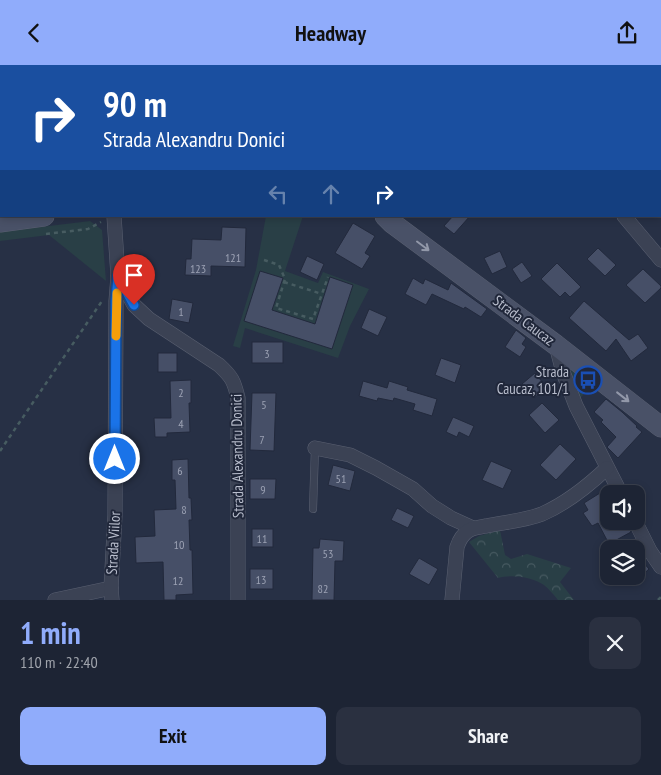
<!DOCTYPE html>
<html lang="en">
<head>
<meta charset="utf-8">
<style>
  body { margin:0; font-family:"PT Sans Narrow",sans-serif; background:#2a3040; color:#f1f3f6; height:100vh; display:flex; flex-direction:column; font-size:19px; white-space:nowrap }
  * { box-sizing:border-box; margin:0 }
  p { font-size:16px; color:#a0a4ac }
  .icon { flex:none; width:28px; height:28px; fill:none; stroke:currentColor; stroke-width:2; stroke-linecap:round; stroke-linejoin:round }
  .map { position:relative; height:535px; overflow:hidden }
  .drawer { display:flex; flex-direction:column; background:#1d2434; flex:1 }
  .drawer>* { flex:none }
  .guide { position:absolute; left:0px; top:0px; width:661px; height:152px; box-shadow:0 2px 8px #0003,0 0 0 1px #3b414f; background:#1a4fa0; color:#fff; overflow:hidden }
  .controls { position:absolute; left:600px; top:420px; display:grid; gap:10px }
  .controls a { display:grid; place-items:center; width:45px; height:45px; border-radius:10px; background:#1d2434; box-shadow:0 2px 8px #0003,0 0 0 1px #3b414f; font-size:25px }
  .pin { position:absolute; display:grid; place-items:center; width:42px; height:42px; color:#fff; margin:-51px -21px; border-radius:50% 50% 50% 0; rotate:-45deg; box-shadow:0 0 5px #0007 }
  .pin .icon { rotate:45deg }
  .me { position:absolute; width:55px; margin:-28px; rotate:0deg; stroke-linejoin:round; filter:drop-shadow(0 0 4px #0008) }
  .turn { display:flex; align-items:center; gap:18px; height:105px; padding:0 20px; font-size:22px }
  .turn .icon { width:65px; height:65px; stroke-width:2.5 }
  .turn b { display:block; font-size:35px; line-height:42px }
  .lanes { display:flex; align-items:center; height:48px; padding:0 20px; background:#0003; justify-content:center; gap:25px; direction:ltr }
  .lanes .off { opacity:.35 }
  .round { display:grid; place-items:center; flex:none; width:52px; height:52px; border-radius:10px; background:#2a3040 }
  .headline { display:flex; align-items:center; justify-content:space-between; height:85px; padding:0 20px }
  h1 { font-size:30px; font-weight:800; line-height:38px; color:#90acfb }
  .primary-button { display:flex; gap:10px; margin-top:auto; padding:10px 20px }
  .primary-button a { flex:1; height:58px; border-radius:10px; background:#90acfb; color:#111; font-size:20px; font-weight:800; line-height:58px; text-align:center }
  .primary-button a+a { background:#2a3040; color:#f1f3f6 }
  header { display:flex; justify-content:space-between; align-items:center; height:65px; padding:0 20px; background:#90acfb; color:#111; font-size:22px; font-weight:800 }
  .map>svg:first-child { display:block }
  .green { fill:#293f46 }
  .forest { fill:url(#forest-crowns) }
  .building { fill:#464f67; stroke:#22293c }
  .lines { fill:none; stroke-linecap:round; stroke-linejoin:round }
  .lane-casing { stroke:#5a6071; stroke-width:8 }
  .street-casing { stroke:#5a6071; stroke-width:15 }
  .secondary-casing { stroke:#5a6071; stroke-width:21 }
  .path { stroke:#475c61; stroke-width:2.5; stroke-dasharray:4 4; stroke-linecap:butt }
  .lane { stroke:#3b4254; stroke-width:7 }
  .street { stroke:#3b4254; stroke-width:14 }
  .secondary { stroke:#495167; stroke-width:20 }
  .oneway { stroke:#9298a9 }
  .route-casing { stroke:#114b97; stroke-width:12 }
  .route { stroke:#1a73e8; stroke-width:9 }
  .slow { stroke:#f59e0b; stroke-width:9 }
  .labels { text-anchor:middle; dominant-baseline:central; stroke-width:4; stroke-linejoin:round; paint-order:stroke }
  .number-label { font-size:12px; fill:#9ca2b4 }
  .street-label { font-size:15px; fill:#b9becd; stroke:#20273a }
  .poi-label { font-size:15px; fill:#b9becd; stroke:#20273a; text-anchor:end }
</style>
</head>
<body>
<header><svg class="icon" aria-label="back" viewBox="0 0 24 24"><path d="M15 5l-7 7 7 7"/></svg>Headway<svg class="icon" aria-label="share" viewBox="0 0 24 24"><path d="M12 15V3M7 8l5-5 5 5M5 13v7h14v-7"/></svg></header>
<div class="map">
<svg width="661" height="535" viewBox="0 0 661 535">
  <defs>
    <pattern id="forest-crowns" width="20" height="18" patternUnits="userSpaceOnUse" patternTransform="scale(1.25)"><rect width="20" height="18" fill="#293f46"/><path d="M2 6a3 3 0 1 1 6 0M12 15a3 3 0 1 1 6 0" fill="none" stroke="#465960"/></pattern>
  </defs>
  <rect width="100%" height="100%" fill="#273045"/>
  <g class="green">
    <path d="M266 151H303L285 206 318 218 323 207 369 224 350 261 338 293 245 263 240 283 233 281 256 205Z"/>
    <path d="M90 156 102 165 106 216 49 170 0 176V167Z"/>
    <path d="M570 297 600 321 589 324 579 334 572 313Z"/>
  </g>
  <path class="forest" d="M500 465 505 490 511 494 527 489 571 503 560 517 574 535H558C554 530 549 524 544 520 532 512 512 509 498 513L469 477 479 471Z"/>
  <g class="building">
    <path d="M453 151H470L454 169 444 161Z"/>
    <path d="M353 158 375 171 365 188 370 191 362 204 335 188Z"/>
    <path d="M222 162 246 163 245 202 211 201V211L185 210 186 194H191L192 174 221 175Z"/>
    <path d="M598 183 616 200 605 211 587 194Z"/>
    <path d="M500 186 507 202 492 209 484 193Z"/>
    <path d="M307 191 324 199 317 215 300 207Z"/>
    <path d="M522 197 532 211 521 218 512 204Z"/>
    <path d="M557 198 581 222 570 232 565 227 560 232 541 214Z"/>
    <path d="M643 204 661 221V223L645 238 626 220Z"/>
    <path d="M260 206 283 213 272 245 315 259 330 212 353 220 332 284 244 256Z"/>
    <path d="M413 213 423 219 425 214 448 225 451 218 487 244 481 252 465 242 464 244 432 229 426 240 405 229Z"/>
    <path d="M172 234 193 238 189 258 169 254Z"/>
    <path d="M584 236 629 275 638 269 648 283 631 296 616 274 606 286 569 253Z"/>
    <path d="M369 244 387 252 378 271 361 263Z"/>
    <path d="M516 265 526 273 522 279 526 282 520 292 505 282Z"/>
    <rect x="252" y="277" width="31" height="21"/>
    <rect x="158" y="288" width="19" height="19"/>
    <path d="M441 293 461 300 455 318 435 310Z"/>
    <path d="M535 308 547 323 534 333 522 319Z"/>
    <path d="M191 315V338H189L190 367 167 368V372H155L154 353H171L170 316Z"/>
    <path d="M363 316 387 323 389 316 408 322 407 325 437 334 432 351 413 345 415 339 394 333 393 336 378 333 377 336 359 331Z"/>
    <path d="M252 328H276L274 386 250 385Z"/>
    <path d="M606 334 622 347 637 361 636 362 642 367 618 393 607 382 616 372 601 357 603 355 594 347Z"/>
    <path d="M542 338 559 355 545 368 529 350Z"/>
    <path d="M453 352 474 361 469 372 459 367 457 372 446 367Z"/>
    <path d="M560 379 576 394 556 415 540 400Z"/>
    <path d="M188 394 189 433H191L192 455H189L190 485H192L193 529 176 530V535H164L163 497 136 498 135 472 155 471 154 445 176 444 175 415H172V395Z"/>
    <path d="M491 396 512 405 503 424 482 415Z"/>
    <path d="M333 400 355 406 350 426 328 420Z"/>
    <path d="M250 414H276L275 434H250Z"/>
    <path d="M600 428 609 443V456H626L631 467 609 479 598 458 592 461 583 448 588 445 584 438Z"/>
    <path d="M397 443 414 451 408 463 391 455Z"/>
    <rect x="252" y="464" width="21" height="18"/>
    <path d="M320 474 344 476 343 496H335L334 535H312L313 483H319Z"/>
    <path d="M636 489 649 504 636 516Z"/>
    <path d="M419 493 438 504 429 520 409 509Z"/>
    <rect x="250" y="504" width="23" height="20"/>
  </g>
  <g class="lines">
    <g class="lane-casing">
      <g id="lane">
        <path d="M345 0 346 1"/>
        <path d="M313 444 315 383"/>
      </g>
    </g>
    <g class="street-casing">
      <g id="street">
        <path d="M406 0 407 1"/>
        <path d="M0 28 1 30"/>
        <path d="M114 151 118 211 134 240 149 254 219 300C232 312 234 316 238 333V535"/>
        <path d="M624 151 661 195"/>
        <path d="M556 280 563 307 576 341 621 429"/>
        <path d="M315 383 350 390 376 403 413 424 432 441 451 453 473 463"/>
        <path d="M635 456 650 486 661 502"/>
        <path d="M55 535 111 523"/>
        <path d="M112 535 111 523 115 450 116 236 118 211"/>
        <path d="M452 535 457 482C459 476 462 470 468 466 473 463 480 462 486 461 504 457 524 456 542 449 567 438 588 421 607 403"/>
      </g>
    </g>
    <g class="secondary-casing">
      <g id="secondary">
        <path d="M660 13H661"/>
        <path d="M385 151 392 158 556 280 661 362"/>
        <path d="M0 157 44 151"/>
      </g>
    </g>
    <g class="path">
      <path d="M46 169 88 164 101 157"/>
      <path d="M264 195 279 200 285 214 276 243 313 254 328 212"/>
      <path d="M284 217 322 229"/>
      <path d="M0 386 102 236"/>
      <path d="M658 535 661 532"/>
    </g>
    <use href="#lane" class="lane"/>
    <use href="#street" class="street"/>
    <use href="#secondary" class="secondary"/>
  </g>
  <defs><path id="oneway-shaft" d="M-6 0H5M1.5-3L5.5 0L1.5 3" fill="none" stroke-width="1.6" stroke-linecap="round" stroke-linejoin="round" transform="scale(1.25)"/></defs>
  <g class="oneway">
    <use href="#oneway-shaft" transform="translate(423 181) rotate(37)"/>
    <use href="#oneway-shaft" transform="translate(623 332) rotate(38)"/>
  </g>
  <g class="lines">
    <g class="route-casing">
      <path id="route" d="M115 394 116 236 118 211 134 240"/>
    </g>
    <use href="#route" class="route"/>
    <path class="slow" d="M116 271 117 228"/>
  </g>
  <defs>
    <g id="bus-ring" transform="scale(1.4375)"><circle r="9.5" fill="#20273a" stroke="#1a4fb4" stroke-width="1.5"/><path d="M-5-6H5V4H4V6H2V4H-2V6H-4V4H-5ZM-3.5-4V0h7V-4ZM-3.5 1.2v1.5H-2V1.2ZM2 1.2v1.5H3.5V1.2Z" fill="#1a4fb4"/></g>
  </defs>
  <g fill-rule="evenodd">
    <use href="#bus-ring" x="588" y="315"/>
  </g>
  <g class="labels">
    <g class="number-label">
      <text x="233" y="192">121</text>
      <text x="198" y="203">123</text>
      <text x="181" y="246">1</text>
      <text x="267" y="288">3</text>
      <text x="181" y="327">2</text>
      <text x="264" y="339">5</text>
      <text x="181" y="358">4</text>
      <text x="262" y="374">7</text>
      <text x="180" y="405">6</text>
      <text x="341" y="413">51</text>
      <text x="263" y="424">9</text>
      <text x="184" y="444">8</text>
      <text x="262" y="473">11</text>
      <text x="179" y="479">10</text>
      <text x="328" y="488">53</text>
      <text x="261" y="514">13</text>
      <text x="178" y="515">12</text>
      <text x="323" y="523">82</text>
    </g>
    <g class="street-label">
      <text transform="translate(524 255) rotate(37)">Strada Caucaz</text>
      <text transform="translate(237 391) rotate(-91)">Strada Alexandru Donici</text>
      <text transform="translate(113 478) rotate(-87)">Strada Viilor</text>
    </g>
    <g class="poi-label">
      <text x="569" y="306">Strada<tspan x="569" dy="17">Caucaz, 101/1</tspan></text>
    </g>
  </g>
</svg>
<div class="controls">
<a><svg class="icon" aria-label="sound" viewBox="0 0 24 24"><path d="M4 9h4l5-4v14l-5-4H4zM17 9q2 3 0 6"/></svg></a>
<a><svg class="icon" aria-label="layers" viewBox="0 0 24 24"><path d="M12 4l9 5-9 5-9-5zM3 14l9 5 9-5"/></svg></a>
</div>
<div class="pin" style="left:134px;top:240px;background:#d93025"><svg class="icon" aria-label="arrive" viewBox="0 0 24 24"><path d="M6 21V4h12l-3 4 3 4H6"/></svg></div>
<svg class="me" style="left:115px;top:394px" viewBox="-20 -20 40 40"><circle r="17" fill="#1a73e8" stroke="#fff" stroke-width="3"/><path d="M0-11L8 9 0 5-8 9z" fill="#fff"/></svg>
<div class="guide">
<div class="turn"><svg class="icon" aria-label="right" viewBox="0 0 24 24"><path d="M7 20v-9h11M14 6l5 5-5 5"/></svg><div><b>90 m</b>Strada Alexandru Donici</div></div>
<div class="lanes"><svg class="icon off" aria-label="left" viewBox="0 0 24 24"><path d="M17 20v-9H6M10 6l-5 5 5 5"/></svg><svg class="icon off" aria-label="ahead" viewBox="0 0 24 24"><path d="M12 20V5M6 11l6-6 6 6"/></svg><svg class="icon" aria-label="right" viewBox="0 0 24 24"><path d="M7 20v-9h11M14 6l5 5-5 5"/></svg></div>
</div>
</div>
<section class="drawer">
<div class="headline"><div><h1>1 min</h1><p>110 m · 22:40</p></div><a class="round"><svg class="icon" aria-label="close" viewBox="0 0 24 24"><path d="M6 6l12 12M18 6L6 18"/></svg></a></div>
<div class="primary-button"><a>Exit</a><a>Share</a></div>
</section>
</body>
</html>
